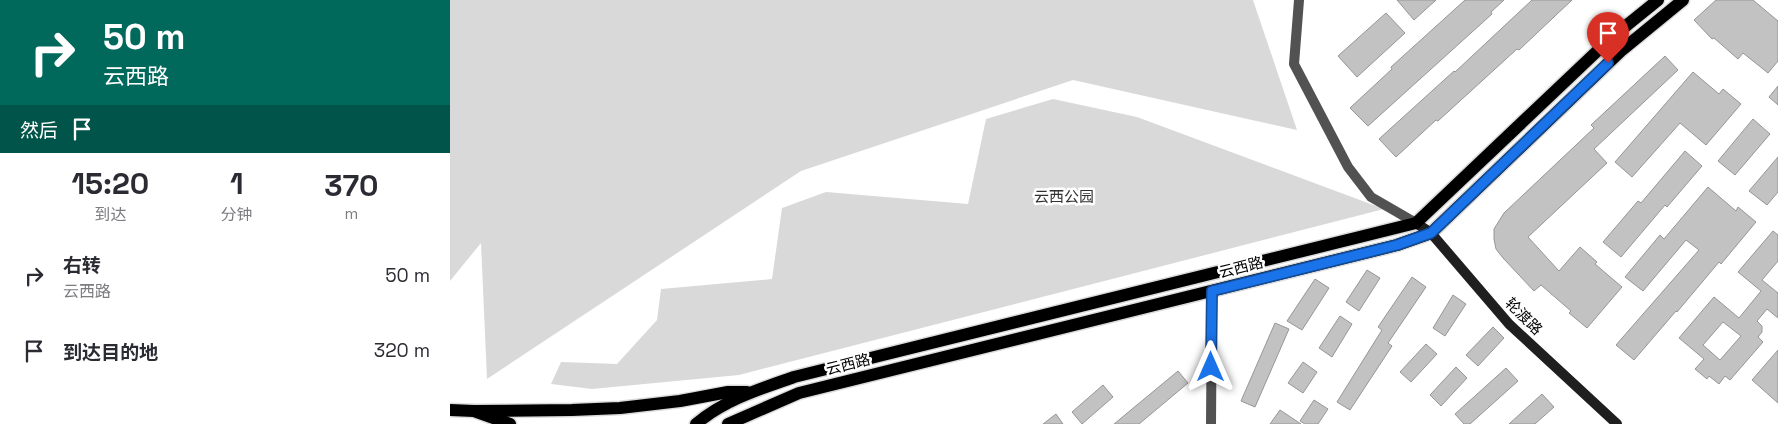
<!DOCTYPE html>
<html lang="zh">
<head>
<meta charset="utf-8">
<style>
  body { margin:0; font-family:"Space Grotesk","Noto Sans SC",sans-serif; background:#f2f2f3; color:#2b2b33; height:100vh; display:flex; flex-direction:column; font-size:19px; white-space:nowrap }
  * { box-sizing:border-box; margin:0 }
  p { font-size:16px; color:#7c7c81 }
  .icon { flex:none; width:28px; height:28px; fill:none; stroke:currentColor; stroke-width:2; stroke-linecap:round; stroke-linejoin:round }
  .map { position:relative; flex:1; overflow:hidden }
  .details { display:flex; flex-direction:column; background:#fff; width:450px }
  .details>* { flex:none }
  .banner { background:#00695c; color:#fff; overflow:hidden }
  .pin { position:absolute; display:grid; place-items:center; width:42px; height:42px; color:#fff; margin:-51px -21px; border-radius:50% 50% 50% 0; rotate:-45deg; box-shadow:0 0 5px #0007 }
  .pin .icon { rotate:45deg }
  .me { position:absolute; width:55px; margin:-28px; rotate:0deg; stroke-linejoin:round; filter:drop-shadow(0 0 4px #0008) }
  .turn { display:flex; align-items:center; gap:18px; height:105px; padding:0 20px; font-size:22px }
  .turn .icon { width:65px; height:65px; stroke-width:2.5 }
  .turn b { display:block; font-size:35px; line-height:42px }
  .then { display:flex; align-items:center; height:48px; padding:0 20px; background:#0003; gap:10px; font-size:19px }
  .eta { display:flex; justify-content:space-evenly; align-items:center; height:85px; text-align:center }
  .eta b { font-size:30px; font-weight:600; line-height:35px }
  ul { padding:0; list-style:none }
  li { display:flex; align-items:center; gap:15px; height:75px; padding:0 20px }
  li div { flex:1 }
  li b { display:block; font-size:19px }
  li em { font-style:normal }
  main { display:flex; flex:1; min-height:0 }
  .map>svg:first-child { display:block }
  .green { fill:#d9d9d9 }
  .building { fill:#c2c2c2; stroke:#969696; fill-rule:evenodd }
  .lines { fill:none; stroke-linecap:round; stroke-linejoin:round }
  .primary-casing { stroke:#dbdbdb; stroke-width:15 }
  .minor { stroke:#525252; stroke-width:10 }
  .secondary { stroke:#1f1f1f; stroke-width:10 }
  .primary { stroke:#000; stroke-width:12 }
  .route-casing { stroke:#114b97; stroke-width:12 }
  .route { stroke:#1a73e8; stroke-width:9 }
  .labels { text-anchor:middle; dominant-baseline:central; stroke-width:5; stroke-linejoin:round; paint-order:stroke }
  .park-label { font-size:15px; fill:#303030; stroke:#fff }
  .street-label { font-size:15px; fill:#000; stroke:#fff }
</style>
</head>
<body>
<main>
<section class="details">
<div class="banner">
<div class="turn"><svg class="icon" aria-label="right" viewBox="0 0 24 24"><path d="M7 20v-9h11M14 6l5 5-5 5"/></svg><div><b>50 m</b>云西路</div></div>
<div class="then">然后<svg class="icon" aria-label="arrive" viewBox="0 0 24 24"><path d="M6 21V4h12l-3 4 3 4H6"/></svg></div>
</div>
<div class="eta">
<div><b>15:20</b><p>到达</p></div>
<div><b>1</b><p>分钟</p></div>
<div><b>370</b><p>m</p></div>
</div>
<ul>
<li><svg class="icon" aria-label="right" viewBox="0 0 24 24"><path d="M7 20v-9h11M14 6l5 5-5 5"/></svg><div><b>右转</b><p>云西路</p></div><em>50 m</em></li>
<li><svg class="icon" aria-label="arrive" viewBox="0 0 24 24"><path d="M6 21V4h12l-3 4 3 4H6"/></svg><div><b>到达目的地</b></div><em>320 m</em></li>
</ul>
</section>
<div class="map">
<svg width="1328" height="424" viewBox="0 0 1328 424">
  <rect width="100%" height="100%" fill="#fff"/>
  <g class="green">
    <path d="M0 0H803L847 130 623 80 351 171 37 379 31 243 0 281Z"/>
    <path d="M603 99 687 117 934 209 289 375 142 389 101 384 111 362 167 364 207 320 211 289 322 279 332 208 376 192 518 204 536 119Z"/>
  </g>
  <g class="building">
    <path d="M947 0H986L964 20Z"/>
    <path d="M1015 0H1054L1041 12 1042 14 918 126 900 108 942 69 941 67Z"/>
    <path d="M1082 0H1122L1069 50 1067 49 988 121 986 120 946 157 929 139 1004 71 1005 72Z"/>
    <path d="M1266 0H1303L1328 21V61L1318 73 1293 53 1288 59 1264 38 1262 39 1244 20Z"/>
    <path d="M936 13 955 33 907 77 888 56Z"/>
    <path d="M1215 56 1228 70 1144 149 1157 163 1078 237 1109 271 1130 247 1147 262 1145 264 1172 287 1137 328 1119 313 1121 311 1091 285 1084 291 1053 258 1046 249 1044 239V229L1054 213 1144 128 1141 125Z"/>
    <path d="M1243 72 1269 94 1273 89 1291 104 1256 145 1230 123 1182 177 1165 162Z"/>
    <path d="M1328 86V105L1319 97Z"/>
    <path d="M1303 119 1320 134 1285 175 1268 161Z"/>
    <path d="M1235 151 1252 166 1217 207 1215 205 1171 257 1153 242 1188 201 1191 203Z"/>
    <path d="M1328 157V192L1317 205 1299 191Z"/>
    <path d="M1258 187 1286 211 1288 207 1306 222 1271 264 1269 262 1227 312 1226 311 1184 360 1166 345 1249 250 1236 240 1193 291 1175 277 1210 235 1214 239Z"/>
    <path d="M1323 231 1328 235V261L1312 280 1328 293V318L1317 309 1307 321 1312 326V332L1308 337 1313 342 1280 380 1275 376 1269 384 1259 376 1257 379 1245 369 1254 359 1229 338 1264 297 1289 318 1311 291 1288 272ZM1273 322 1291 336 1270 360 1253 345Z"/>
    <path d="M917 270 930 278 909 311 896 302Z"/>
    <path d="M962 277 976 287 938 343 942 346 900 410 887 402 932 330 928 327Z"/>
    <path d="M865 279 879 288 852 330 837 321Z"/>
    <path d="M1003 295 1016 304 995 336 983 328Z"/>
    <path d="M890 316 902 324 882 357 869 348Z"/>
    <path d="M825 323 839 329 805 407 791 401Z"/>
    <path d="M1043 327 1054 338 1028 366 1016 355Z"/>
    <path d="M976 344 987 354 961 382 950 372Z"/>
    <path d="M1328 350V403L1302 380Z"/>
    <path d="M853 362 867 372 853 393 838 383Z"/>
    <path d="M1006 367 1017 378 991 406 980 395Z"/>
    <path d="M1056 368 1068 381 1020 424H1014L1005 414Z"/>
    <path d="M728 371 738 383 689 424H664Z"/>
    <path d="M653 385 663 397 632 424 622 412Z"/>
    <path d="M1092 394 1104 407 1085 424H1059Z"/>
    <path d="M864 400 878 409 868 424H855L850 421Z"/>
    <path d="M830 410 851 424H820Z"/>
    <path d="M606 414 613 424H593Z"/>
  </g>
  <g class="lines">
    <g class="primary-casing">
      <g id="primary">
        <path d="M0 410 24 411 60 424"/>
        <path d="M24 411 122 410 170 408 230 401 278 392H297"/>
        <path d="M246 424C274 400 310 389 344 377L966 223 1161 38 1208 0"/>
        <path d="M278 424 349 393 947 245 981 233 1172 50 1233 0"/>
      </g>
    </g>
    <g class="minor">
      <path d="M849 0 844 64 898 167 921 197 966 223"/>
      <path d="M761 424 762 291"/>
    </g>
    <path class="secondary" d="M966 223 981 233 1059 324 1167 424"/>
    <use href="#primary" class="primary"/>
  </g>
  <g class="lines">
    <g class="route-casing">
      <path id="route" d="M761 367 762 291 947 245 981 233 1158 63"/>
    </g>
    <use href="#route" class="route"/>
  </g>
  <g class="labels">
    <g class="park-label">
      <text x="614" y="196">云西公园</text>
    </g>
    <g class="street-label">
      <text transform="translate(791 267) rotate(-14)">云西路</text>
      <text transform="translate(1074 316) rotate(45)">轮渡路</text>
      <text transform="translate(398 364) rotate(-14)">云西路</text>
    </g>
  </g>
</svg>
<div class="pin" style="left:1158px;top:63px;background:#d93025"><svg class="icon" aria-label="arrive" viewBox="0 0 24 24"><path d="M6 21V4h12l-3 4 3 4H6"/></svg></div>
<svg class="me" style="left:761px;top:367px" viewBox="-20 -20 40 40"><path d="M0-17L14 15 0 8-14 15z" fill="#1a73e8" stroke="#fff" stroke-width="4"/></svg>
</div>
</main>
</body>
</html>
